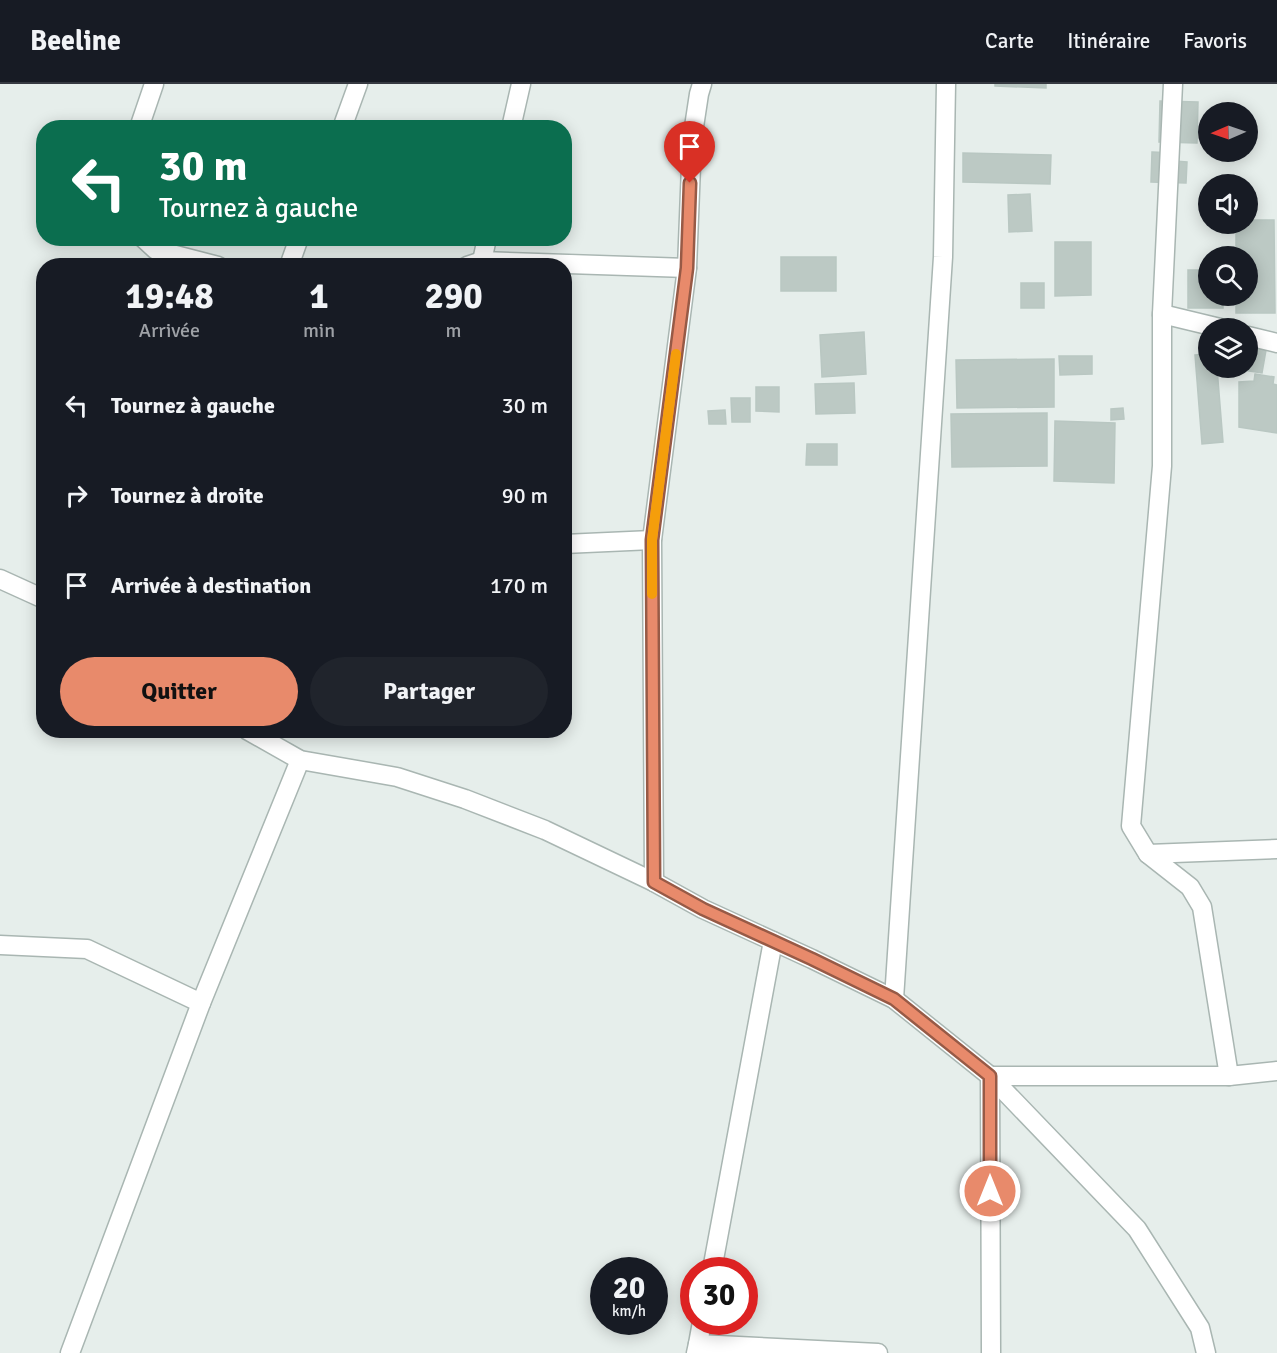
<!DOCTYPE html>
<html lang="fr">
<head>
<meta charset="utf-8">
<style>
  body { margin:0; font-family:Signika,sans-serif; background:#20242c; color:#f1f3f6; height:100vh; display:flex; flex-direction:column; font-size:22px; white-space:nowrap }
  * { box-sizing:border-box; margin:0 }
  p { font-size:20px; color:#9ea1a6 }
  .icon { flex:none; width:33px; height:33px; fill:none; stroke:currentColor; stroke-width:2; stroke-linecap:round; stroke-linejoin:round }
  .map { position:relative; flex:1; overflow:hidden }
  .side { position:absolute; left:36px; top:174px; width:536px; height:480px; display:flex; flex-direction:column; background:#171b24; border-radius:24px; box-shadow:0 3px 15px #0003 }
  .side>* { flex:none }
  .hud { position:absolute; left:36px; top:36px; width:536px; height:126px; border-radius:24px; box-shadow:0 3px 15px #0003; background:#0b6e4f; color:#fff; overflow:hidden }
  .needle { width:39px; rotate:268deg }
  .controls { position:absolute; left:1198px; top:18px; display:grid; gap:12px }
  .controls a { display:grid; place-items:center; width:60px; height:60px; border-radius:50%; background:#171b24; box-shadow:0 3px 15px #0003; font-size:30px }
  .speed { position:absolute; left:590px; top:1173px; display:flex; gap:12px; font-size:30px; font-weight:700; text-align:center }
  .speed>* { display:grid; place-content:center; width:78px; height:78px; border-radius:50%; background:#171b24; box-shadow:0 3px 15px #0003; line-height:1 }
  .speed small { font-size:15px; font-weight:400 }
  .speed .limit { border:9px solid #d22; background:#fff; color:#111 }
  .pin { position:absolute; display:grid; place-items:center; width:51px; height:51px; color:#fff; margin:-62px -26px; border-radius:50% 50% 50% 0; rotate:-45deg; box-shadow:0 0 6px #0007 }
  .pin .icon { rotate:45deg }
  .me { position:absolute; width:66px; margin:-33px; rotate:0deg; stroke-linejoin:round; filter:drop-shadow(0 0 4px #0008) }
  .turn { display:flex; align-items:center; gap:21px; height:126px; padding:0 24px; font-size:27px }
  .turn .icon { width:78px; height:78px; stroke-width:2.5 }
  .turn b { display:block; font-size:42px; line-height:51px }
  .eta { display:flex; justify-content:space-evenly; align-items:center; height:102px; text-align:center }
  .eta b { font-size:36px; font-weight:700; line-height:42px }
  .primary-button { display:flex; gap:12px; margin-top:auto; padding:12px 24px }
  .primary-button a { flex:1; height:69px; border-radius:36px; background:#e88a6b; color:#111; font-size:24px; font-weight:700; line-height:69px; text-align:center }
  .primary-button a+a { background:#20242c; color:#f1f3f6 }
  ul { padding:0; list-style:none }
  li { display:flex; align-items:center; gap:18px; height:90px; padding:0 24px }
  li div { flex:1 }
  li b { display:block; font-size:22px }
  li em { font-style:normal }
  header { display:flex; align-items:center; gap:36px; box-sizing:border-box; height:84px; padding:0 30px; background:#171b24; border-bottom:2px solid #363941 }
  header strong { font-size:28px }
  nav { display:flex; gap:33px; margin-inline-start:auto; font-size:21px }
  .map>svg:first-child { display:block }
  .building { fill:#bcc9c4; stroke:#b9c7c2; stroke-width:1.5 }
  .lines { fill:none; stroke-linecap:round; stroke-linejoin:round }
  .minor-casing { stroke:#a9b6b2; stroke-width:21 }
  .minor { stroke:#fff; stroke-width:18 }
  .route-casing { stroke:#975a46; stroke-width:15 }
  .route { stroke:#e88a6b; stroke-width:10 }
  .slow { stroke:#f59e0b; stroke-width:10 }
</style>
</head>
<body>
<header>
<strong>Beeline</strong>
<nav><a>Carte</a><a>Itinéraire</a><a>Favoris</a></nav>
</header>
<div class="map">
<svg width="1277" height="1269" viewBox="0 0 1277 1269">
  <rect width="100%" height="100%" fill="#e6eeeb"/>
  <g class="building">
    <path d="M995 0H1046V4L995 2Z"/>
    <path d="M1160 17 1198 18 1197 59 1159 58Z"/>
    <path d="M1152 68 1174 69V77L1187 78 1186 99 1151 98Z"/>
    <path d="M963 69 1051 71 1050 100 963 98Z"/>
    <path d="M1030 110 1032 147 1009 148 1008 111Z"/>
    <path d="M1248 136H1274L1275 229H1236V212H1248V172H1236V140H1248Z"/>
    <path d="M1055 158H1091V211L1055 212Z"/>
    <rect x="781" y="173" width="55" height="34"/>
    <path d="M1188 186H1209V212H1223V224H1188Z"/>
    <rect x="1021" y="199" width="23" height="25"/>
    <path d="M864 248 866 290 822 293 820 251Z"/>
    <path d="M1248 262 1266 266 1262 289 1242 286 1243 284H1248Z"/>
    <path d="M1209 270V284H1217L1223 358 1202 360 1195 271Z"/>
    <path d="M1059 272H1092V290L1060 291Z"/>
    <path d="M1054 275V323L957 324 956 276Z"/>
    <path d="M1255 290 1274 293 1273 300 1277 301V349L1239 343V298L1254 297Z"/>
    <path d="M854 299 855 329 816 330 815 300Z"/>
    <path d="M756 303H779V328L756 327Z"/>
    <path d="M731 314H750V338H732Z"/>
    <path d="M1123 324 1124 335 1111 336V325Z"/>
    <path d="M725 326 726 340H709L708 327Z"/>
    <path d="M1047 329V382L952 383 951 330Z"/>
    <path d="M1055 337 1115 339 1114 399 1054 397Z"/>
    <path d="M807 360H837V381H806Z"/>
  </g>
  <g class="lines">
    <g class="minor-casing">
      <g id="minor">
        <path d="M1173 0 1162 230V382L1131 742 1148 770 1190 803 1202 823 1229 992"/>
        <path d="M139 44 154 0"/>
        <path d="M342 44 358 0"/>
        <path d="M511 44 521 0"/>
        <path d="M143 154 156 166 218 182"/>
        <path d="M482 177 487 154"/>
        <path d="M289 182 299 154"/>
        <path d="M467 182 482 177 687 184"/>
        <path d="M1162 230 1220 244"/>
        <path d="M1248 252 1277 259"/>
        <path d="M564 460 652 456"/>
        <path d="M0 495 44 515"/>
        <path d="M247 646 300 676 397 693 465 715 545 746 654 798 703 825 812 875 894 915 990 992 1137 1145 1200 1244 1206 1269"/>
        <path d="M1148 770 1277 765"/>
        <path d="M654 798 652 456 687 184 692 56 699 10 702 0"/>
        <path d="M0 861 87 865 201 919"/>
        <path d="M894 915 943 173 946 0"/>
        <path d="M712 1186 773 857"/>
        <path d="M698 1260 702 1238"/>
        <path d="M70 1269 201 919 300 676"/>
        <path d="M696 1269 698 1260 878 1269"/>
        <path d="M991 1269 990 992H1229L1277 987"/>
      </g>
    </g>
    <use href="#minor" class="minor"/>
  </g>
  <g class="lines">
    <g class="route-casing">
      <path id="route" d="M690 99 687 184 652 456 654 798 703 825 812 875 894 915 990 992V1107"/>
    </g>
    <use href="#route" class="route"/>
    <path class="slow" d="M652 510V456L676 270"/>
  </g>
</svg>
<div class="controls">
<a><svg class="needle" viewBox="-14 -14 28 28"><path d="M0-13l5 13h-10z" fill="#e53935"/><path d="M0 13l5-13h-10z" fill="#9ea1a6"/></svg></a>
<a><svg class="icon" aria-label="sound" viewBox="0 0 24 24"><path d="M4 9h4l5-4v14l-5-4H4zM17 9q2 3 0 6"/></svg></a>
<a><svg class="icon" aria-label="search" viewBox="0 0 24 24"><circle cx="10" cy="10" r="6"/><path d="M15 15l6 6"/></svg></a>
<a><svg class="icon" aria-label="layers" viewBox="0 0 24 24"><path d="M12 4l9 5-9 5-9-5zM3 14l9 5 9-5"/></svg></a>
</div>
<div class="speed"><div>20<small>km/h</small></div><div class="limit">30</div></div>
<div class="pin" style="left:690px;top:99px;background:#d93025"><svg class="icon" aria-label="arrive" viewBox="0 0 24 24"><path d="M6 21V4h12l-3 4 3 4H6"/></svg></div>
<svg class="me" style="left:990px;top:1107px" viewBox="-20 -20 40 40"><circle r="17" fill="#e88a6b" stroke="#fff" stroke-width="3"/><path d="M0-11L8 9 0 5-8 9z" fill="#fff"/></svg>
<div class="hud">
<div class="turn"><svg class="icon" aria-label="left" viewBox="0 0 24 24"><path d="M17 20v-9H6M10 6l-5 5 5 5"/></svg><div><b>30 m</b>Tournez à gauche</div></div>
</div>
<section class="side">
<div class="eta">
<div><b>19:48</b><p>Arrivée</p></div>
<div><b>1</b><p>min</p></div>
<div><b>290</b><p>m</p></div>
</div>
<ul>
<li><svg class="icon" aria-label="left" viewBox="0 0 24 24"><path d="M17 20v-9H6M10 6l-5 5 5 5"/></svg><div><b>Tournez à gauche</b></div><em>30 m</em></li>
<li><svg class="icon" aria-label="right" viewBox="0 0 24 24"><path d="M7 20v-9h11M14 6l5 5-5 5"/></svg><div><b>Tournez à droite</b></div><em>90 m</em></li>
<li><svg class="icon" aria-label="arrive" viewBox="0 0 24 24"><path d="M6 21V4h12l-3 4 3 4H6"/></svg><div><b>Arrivée à destination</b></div><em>170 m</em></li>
</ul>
<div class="primary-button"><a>Quitter</a><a>Partager</a></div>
</section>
</div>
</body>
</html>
